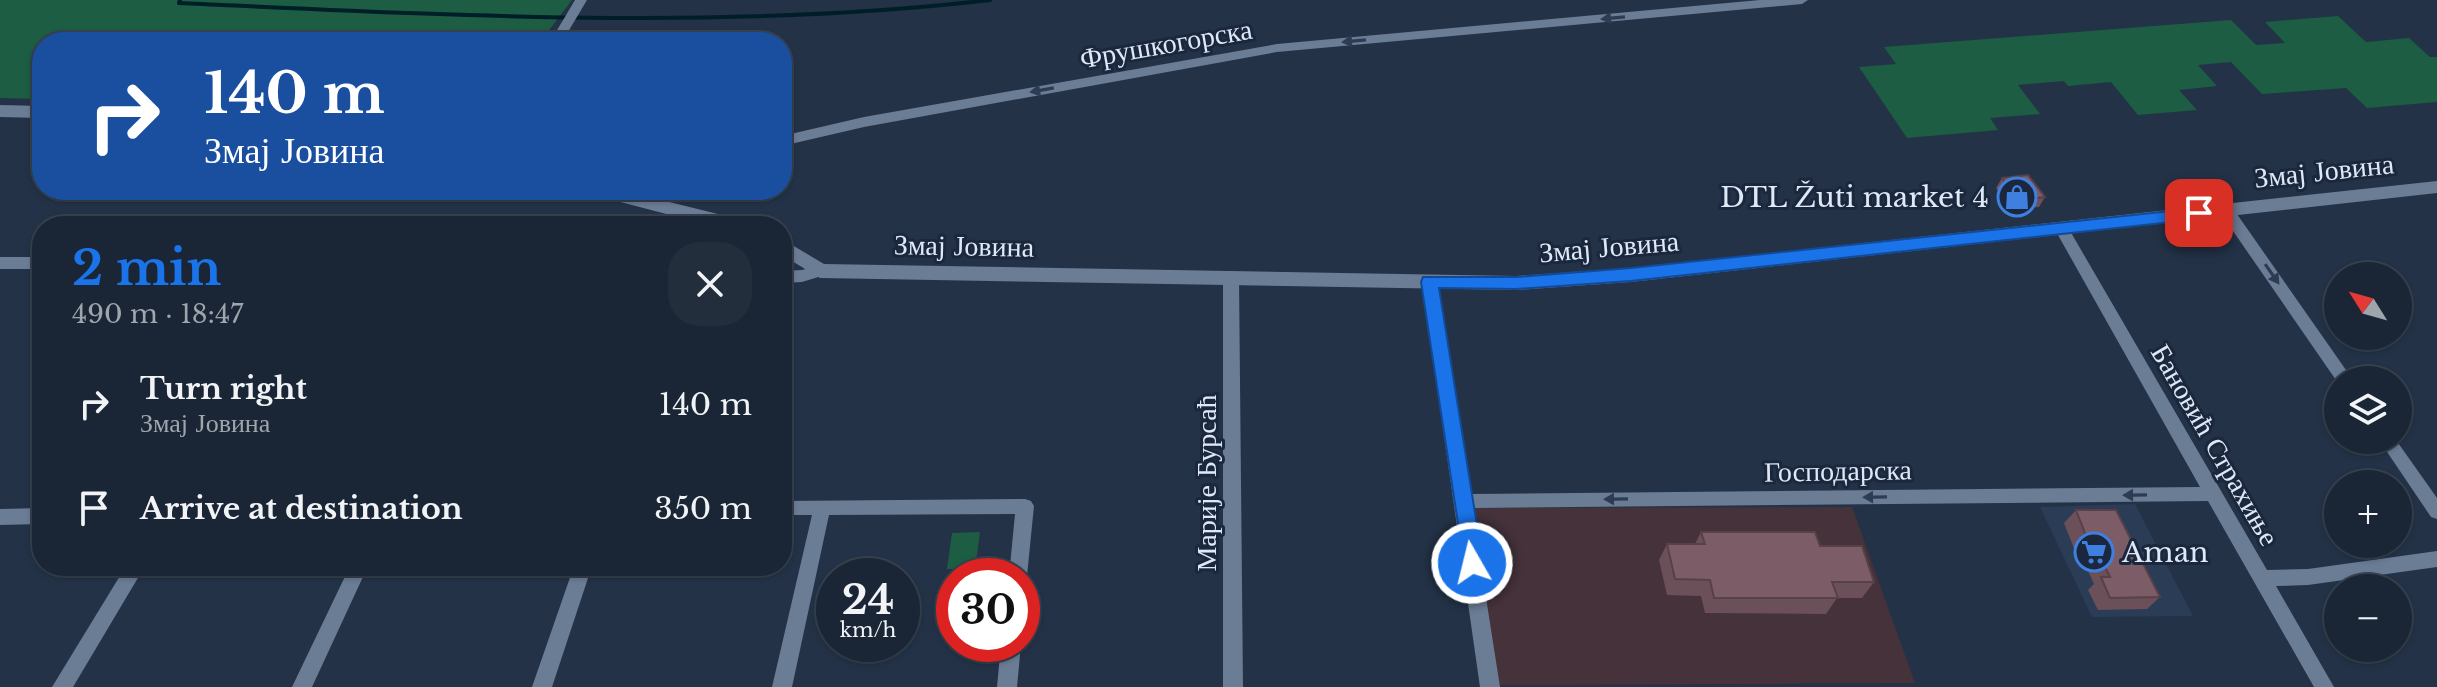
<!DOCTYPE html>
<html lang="en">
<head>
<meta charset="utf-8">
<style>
  body { margin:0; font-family:"Libre Baskerville",serif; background:#232e3d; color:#f1f3f6; height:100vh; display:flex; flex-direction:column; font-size:30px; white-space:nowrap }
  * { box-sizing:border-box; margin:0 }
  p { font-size:26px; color:#9fa5ad }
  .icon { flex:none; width:44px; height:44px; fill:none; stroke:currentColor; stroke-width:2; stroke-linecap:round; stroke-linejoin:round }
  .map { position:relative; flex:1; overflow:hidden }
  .drawer { position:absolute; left:32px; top:216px; width:760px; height:360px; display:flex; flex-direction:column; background:#1a2635; border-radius:32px; box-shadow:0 2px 6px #0004,0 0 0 2px #384350 }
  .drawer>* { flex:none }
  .top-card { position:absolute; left:32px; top:32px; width:760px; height:168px; border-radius:32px; box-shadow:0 2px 6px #0004,0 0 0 2px #384350; background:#1a4fa0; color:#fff; overflow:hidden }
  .needle { width:52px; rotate:307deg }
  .fabs { position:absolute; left:2324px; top:262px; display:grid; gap:16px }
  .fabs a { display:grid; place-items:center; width:88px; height:88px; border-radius:50%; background:#1a2635; box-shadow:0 2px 6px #0004,0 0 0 2px #384350; font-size:40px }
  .speed { position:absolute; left:816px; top:558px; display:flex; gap:16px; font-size:40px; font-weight:700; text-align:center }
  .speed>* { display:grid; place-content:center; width:104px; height:104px; border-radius:50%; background:#1a2635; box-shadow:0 2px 6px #0004,0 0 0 2px #384350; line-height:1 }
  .speed small { font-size:20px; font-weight:400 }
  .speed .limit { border:12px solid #d22; background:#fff; color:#111 }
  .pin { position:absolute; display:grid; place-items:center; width:68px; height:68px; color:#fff; margin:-34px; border-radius:16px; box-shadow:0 4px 12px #0006 }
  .me { position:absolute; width:88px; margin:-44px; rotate:352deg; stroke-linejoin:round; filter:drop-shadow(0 0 6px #0008) }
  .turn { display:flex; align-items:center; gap:28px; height:168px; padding:0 40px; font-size:36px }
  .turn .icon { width:104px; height:104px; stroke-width:2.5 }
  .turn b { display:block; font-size:56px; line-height:68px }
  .round { display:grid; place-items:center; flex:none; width:84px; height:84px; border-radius:32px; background:#232e3d }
  .overview { display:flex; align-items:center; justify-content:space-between; height:136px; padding:0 40px }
  h1 { font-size:48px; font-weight:700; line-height:60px; color:#1a73e8 }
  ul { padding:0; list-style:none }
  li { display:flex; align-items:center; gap:24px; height:104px; padding:0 40px }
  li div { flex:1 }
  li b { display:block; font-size:30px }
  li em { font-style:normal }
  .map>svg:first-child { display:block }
  .built { fill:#2a3c56 }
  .education { fill:#45323b }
  .green { fill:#1c5d43 }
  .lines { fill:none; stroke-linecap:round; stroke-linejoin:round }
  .stream { stroke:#001e28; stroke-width:4 }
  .minor { fill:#6b7c95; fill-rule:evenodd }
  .tertiary { fill:#6b7c95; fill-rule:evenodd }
  .wall { fill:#6b5059 }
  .building { fill:#7c5d67; stroke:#574148; stroke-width:2 }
  .oneway { fill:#2e3c53 }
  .route { fill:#1a73e8; stroke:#114b97; stroke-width:2 }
  .labels { text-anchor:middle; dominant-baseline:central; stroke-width:6; stroke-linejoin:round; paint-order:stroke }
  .street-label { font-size:28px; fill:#dee8f6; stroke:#1a273d }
  .poi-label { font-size:28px; fill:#dee8f6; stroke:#1a273d; text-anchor:end }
</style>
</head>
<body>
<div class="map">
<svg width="2437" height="687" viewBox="0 0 2437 687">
  <rect width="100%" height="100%" fill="#233247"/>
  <path class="built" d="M2135 504 2193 616 2092 617 2040 507Z"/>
  <path class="education" d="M1852 507 1915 683 1498 685 1472 508Z"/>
  <g class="green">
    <path d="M0 0H572L540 42H42V99L0 98Z"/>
    <path d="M2338 16 2366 42 2409 38 2430 57H2437V102L2367 108 2346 88 2262 94 2231 62 2198 65 2217 86 2179 90 2197 110 2138 115 2111 82 2068 86 2064 81 2018 85 2040 114 1990 118 1998 130 1907 138 1859 67 1896 64 1884 47 2231 20 2256 45 2285 43 2265 22Z"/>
    <path d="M980 532 975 569H947L952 533Z"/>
  </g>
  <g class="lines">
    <path class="stream" d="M180 0 179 3C446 15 724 31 990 0"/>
    <g class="minor">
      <path d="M575 0H587L562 42H550Z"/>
      <path d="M1760 0H1808L1802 4 1277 52 864 127 782 146V136L864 117 1277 44Z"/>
      <path d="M2227 206 2232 207 2353 380H2338V383L2222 215 2220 211 2222 207Z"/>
      <path d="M2061 223 2066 224 2267 570 2308 569 2437 551V567L2308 585 2276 586 2334 687H2314L2208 501 1472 508 1500 687H1480L1422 282 1425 278H1435L1438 282 1470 494 2200 487 2054 228Z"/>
      <rect x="0" y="257" width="42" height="12"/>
      <path d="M820 265 828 271 825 275 802 282 782 283V271L802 270Z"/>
      <path d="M1231 272 1239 278 1243 687H1223V278Z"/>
      <path d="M2379 440H2396L2437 498V519L2431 517Z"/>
      <path d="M1025 499 1031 501 1034 506 1027 576 1022 583V576H1009L1015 514 829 515 792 687H772L812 515H782V501Z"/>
      <path d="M42 508V524L0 525V509Z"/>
      <path d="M126 566H145L73 687H52Z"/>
      <path d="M350 566H368L312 687H292Z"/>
      <path d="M574 566H592L552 687H532Z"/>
      <path d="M1001 644H1021L1017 687H997Z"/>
    </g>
    <g class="tertiary">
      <path d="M0 105 42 106V118L0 117Z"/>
      <path d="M2437 181V193L1631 282 1516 290 820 278 782 255V239L824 264 1516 276 1631 268Z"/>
      <path d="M587 190H621L738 219 747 226H712L590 194Z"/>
    </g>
  </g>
  <g class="wall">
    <path d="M2002 178 2045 197 2039 207 2012 209 1996 188Z"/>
    <path d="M2076 510 2160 597 2147 609 2098 610 2088 590 2094 584 2085 564H2080L2064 523Z"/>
    <path d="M1701 532 1820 546 1874 582 1862 598H1837L1826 614 1705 613 1701 596 1667 595 1659 560 1667 544H1695Z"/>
  </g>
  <g class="building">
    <path d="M2028 175 2045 197 2018 200 2002 178Z"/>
    <path d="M2076 510H2116L2160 597 2110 598 2101 577H2110L2097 551H2092Z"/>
    <path d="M1701 532H1815L1820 546H1862L1874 582H1832L1838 598H1714L1710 580 1675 579 1667 544H1705Z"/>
  </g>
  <defs><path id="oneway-solid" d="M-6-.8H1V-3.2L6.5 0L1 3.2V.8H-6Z" transform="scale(2)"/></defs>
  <g class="oneway">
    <use href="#oneway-solid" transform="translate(1613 18) rotate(175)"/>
    <use href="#oneway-solid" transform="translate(1354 41) rotate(175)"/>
    <use href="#oneway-solid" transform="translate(1042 90) rotate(170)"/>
    <use href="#oneway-solid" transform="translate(2272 274) rotate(55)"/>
    <use href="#oneway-solid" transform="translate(2135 495) rotate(179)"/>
    <use href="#oneway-solid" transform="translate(1875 497) rotate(179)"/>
    <use href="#oneway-solid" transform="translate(1616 499) rotate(179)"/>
  </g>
  <path class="route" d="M2199 208 2208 213 2199 219 1631 281 1516 289 1439 288 1483 563 1480 569 1472 572 1465 569 1421 282 1423 277H1516L1631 268Z"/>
  <defs>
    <g id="shop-ring" transform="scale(2)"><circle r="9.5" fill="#1a273d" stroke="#3f7fe0" stroke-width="1.5"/><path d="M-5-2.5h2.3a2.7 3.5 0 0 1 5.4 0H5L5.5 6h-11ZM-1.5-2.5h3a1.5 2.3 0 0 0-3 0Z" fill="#3f7fe0"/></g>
    <g id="supermarket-ring" transform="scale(2)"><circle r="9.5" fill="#1a273d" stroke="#3f7fe0" stroke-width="1.5"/><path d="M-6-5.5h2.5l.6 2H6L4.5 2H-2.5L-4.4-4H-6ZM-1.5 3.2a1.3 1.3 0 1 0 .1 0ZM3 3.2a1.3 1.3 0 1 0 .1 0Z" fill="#3f7fe0"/></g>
  </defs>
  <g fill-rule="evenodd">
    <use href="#shop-ring" x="2017" y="197"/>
    <use href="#supermarket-ring" x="2094" y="552"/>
  </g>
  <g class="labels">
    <g class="street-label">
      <text transform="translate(1166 44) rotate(-10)">Фрушкогорска</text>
      <text transform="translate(2324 171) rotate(-6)">Змај Јовина</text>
      <text transform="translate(964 246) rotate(1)">Змај Јовина</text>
      <text transform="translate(1609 247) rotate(-5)">Змај Јовина</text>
      <text transform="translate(2215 445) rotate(60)">Бановић Страхиње</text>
      <text transform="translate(1838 471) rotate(-1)">Господарска</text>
      <text transform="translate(1206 483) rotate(-90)">Марије Бурсаћ</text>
    </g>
    <g class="poi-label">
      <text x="1989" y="197">DTL Žuti market 4</text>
      <text x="2122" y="552" text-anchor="start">Aman</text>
    </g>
  </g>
</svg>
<div class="fabs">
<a><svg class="needle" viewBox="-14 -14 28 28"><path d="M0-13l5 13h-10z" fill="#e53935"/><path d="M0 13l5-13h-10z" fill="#9fa5ad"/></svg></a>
<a><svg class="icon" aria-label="layers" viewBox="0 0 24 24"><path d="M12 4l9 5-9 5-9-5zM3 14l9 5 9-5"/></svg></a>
<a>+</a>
<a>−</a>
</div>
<div class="speed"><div>24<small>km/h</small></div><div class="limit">30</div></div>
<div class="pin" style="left:2199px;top:213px;background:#d93025"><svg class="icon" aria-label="arrive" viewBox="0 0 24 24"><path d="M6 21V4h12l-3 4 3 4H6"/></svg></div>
<svg class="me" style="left:1472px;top:563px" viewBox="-20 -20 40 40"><circle r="17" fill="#1a73e8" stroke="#fff" stroke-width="3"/><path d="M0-11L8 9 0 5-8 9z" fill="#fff"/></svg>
<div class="top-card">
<div class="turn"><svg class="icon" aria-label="right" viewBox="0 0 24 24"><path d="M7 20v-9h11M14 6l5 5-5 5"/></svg><div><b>140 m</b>Змај Јовина</div></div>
</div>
<section class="drawer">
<div class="overview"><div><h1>2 min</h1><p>490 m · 18:47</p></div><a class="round"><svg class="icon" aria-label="close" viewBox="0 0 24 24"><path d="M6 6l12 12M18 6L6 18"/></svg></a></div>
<ul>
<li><svg class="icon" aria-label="right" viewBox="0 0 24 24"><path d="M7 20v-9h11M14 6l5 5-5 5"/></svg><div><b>Turn right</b><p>Змај Јовина</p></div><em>140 m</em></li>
<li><svg class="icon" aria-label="arrive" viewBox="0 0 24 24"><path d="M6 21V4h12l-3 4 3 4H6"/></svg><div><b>Arrive at destination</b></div><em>350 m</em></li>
</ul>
</section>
</div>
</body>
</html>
